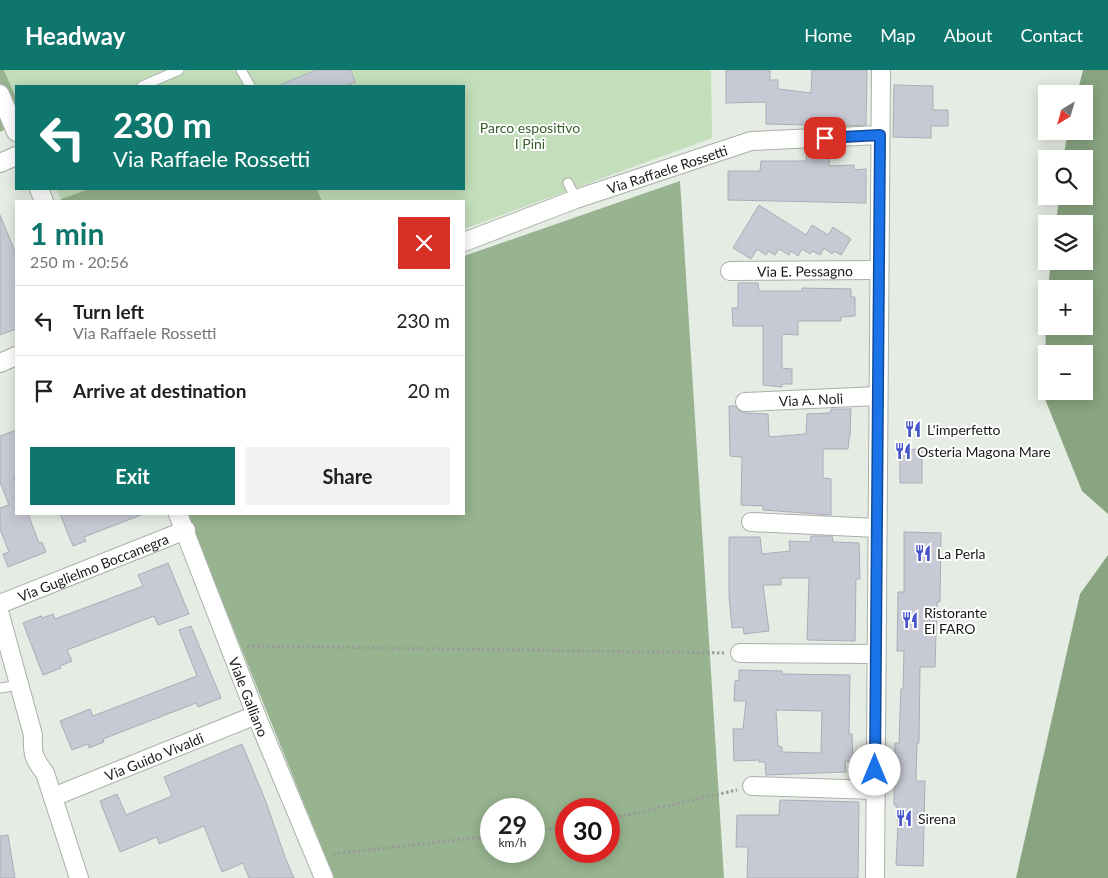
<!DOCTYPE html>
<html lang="en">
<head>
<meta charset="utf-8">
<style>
  body { margin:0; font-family:Lato,sans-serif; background:#f2f2f2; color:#202124; height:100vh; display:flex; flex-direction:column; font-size:19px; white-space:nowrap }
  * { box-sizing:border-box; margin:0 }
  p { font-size:16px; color:#757577 }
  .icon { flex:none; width:28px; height:28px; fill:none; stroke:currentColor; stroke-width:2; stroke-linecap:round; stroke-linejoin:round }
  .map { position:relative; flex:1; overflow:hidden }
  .drawer { position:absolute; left:15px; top:130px; width:450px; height:315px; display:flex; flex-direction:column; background:#fff; border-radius:0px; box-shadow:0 2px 12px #0003 }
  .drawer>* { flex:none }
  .guide { position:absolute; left:15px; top:15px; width:450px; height:105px; border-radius:0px; box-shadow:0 2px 12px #0003; background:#0f766e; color:#fff; overflow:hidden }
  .needle { width:32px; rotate:217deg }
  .buttons { position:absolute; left:1038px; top:15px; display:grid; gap:10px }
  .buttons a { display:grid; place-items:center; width:55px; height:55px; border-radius:0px; background:#fff; box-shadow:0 2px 12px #0003; font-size:25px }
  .speed { position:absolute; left:480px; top:728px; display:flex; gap:10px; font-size:25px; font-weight:700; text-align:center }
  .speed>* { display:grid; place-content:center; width:65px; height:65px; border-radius:50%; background:#fff; box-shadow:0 2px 12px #0003; line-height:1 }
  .speed small { font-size:12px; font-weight:400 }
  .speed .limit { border:8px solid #d22; background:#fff; color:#111 }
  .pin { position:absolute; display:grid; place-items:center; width:42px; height:42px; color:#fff; margin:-21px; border-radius:10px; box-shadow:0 2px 8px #0006 }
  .me { position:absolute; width:55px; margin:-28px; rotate:0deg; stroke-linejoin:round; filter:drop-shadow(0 0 4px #0008) }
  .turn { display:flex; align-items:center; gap:18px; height:105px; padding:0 15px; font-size:22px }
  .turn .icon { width:65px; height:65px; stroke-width:2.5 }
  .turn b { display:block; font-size:35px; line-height:42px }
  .round { display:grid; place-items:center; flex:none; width:52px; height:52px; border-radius:0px; background:#f2f2f2 }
  .head { display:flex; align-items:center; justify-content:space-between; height:85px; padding:0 15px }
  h1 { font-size:30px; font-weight:700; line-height:38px; color:#0f766e }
  .primary-button { display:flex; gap:10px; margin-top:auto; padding:10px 15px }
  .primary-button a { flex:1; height:58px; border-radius:0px; background:#0f766e; color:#fff; font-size:20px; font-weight:700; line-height:58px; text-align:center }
  .primary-button a+a { background:#f2f2f2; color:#202124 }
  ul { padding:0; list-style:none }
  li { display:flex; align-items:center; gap:15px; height:70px; padding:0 15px; border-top:1px solid #e0e0e0 }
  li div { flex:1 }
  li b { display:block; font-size:19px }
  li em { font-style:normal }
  header { display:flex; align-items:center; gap:30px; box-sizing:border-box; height:70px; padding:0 25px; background:#0f766e; color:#fff }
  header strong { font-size:24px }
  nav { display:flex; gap:28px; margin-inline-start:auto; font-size:18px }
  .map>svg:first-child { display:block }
  .green { fill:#c2deba }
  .forest { fill:#97b38f; fill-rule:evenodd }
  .water { fill:#88a480; fill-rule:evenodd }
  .building { fill:#c7cad4; stroke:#aaadb7; fill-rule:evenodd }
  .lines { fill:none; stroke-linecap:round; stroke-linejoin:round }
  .service-casing { stroke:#a9b0a7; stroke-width:11 }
  .minor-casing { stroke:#a9b0a7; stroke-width:20 }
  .path { stroke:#989d96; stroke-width:3; stroke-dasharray:2.5 2.5; stroke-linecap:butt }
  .service { stroke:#fff; stroke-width:9 }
  .minor { stroke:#fff; stroke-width:18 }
  .route-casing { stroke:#114b97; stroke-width:12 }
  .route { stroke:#1a73e8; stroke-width:9 }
  .labels { text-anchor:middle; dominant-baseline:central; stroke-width:4; stroke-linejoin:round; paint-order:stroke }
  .park-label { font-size:14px; fill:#375f2c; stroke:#fff }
  .street-label { font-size:14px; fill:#161916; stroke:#fff }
  .poi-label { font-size:14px; fill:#161916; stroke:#fff; text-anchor:start }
</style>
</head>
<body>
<header>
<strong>Headway</strong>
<nav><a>Home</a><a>Map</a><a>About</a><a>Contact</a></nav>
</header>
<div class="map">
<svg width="1108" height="808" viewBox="0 0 1108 808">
  <rect width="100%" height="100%" fill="#e5ece3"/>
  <g class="green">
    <path d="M4 0H711L712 68 464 159V131H322L317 119H464V16H16V28Z"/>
    <path d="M56 119H89L61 129Z"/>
  </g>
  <g class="forest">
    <path d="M0 0H4L16 28V54L0 62Z"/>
    <path d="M680 111 724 808H334L187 444H464V186ZM491 739H534V781H491ZM566 739H609V781H566Z"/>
    <path d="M89 119H317L322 131H61V129Z"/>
  </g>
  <g class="water">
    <path d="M1083 0H1108V444L1082 421 1045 329 1046 237V256H1084V219H1048L1051 191H1084V154H1056L1059 126H1084V89H1063L1068 61H1084V24H1077ZM1046 284H1084V321H1046Z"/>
    <path d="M1108 485V808H1016L1080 524Z"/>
  </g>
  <g class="building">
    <path d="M316 0H351L355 12 344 16H278Z"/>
    <path d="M726 0H770V10H778V19L811 23 812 0H867L866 55 808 58V55L766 54V32L726 33Z"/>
    <path d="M894 15 933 16V40H948V56H931V68L893 67Z"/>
    <path d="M830 78 829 96 854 95V100L866 99V133L728 130V101H760L761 91H806L807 79Z"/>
    <path d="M759 135 806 165 812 155 828 165 833 157 851 169 841 185 834 181 832 184 824 178 820 185 813 181 810 184 802 179 798 186 791 181 789 185 779 179 775 185 768 181 766 185 757 179 751 189 733 178Z"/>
    <path d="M0 145 16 184V259L0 265Z"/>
    <path d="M738 213H758L759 221H802V218L851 219V227H855V246L841 247V251H798V265L782 264V298L792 299V314H782V317L763 315V256H733L732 238H738Z"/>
    <path d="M729 336H735L740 341 745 343 768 344 769 367 806 364 807 344 830 343 831 339H851L850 367H849L848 379H823V408L831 409V445L763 440V436L741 435 742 387 730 386Z"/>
    <path d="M16 360V406L14 407 16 414V444H28L39 473 42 472 46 482 8 497 3 484 9 482 0 459V438L9 435 0 412V366Z"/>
    <path d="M922 379V413H900V380Z"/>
    <path d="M60 444H141V445L84 467 86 471 73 476Z"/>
    <path d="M904 462 941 463 940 532H937L935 597H920L919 673H917L916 711H925L923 796 896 795 898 754 896 735H894L895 673H899L901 619H903L904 581H897L898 522H904Z"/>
    <path d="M811 466H832L833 472 859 473 860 509H856L855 571 807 570 809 508H781V515H763L769 561 744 564 743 557 732 558 729 526V467H760L762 484 790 481 789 471 810 472Z"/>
    <path d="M168 493 189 544 158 555 154 546 67 580 72 591 60 596 61 598 43 605 23 553 41 546 42 548 53 544 55 549 143 516 138 505Z"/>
    <path d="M191 556 221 628 198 637 196 633 103 669 104 672 89 678 88 674 72 680 60 651 90 639 93 646 197 606 179 560Z"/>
    <path d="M739 600 782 601V604L850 605 849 664H852L853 692 845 691 846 702 766 705 765 692H759V690L734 691 733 659H743L746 631H734L735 611 739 610ZM776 640 822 641 821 683 782 682V677L778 676Z"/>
    <path d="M242 674 266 732 285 787 294 808H249L243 793 222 802 204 756 159 774 157 767 120 782 100 731 117 724 126 745 172 726 164 707Z"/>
    <path d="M780 730 859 732 858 808H747L748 777H736L737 745H779Z"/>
    <path d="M8 765 15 808H0V766Z"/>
  </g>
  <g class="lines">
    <g class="service-casing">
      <g id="service">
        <path d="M241 0 250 16"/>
        <path d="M142 16 179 0"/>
        <path d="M568 113 576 129"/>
        <path d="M0 618 19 615"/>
      </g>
    </g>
    <g class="minor-casing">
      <g id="minor">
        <path d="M0 24 16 62"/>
        <path d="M0 93 16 86"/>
        <path d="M39 119 44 131"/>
        <path id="s1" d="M464 172 576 129 751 71 880 65"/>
        <path id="s2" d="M730 201 879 200"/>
        <path d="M0 293 16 286"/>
        <path id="s3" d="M745 332 878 326"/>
        <path id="s4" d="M178 444 256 645 324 808"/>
        <path d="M751 452 877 458"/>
        <path id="s5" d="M0 534 186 460"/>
        <path d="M0 545 33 665C32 684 34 689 45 703L79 808"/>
        <path d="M740 583 876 584"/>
        <path d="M752 716 875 720"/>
        <path id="s6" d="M53 727 256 645"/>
        <path d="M875 808 881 0"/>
      </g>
    </g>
    <g class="path">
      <path d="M247 576 724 583"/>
      <path d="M609 749 737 720"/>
      <path d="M534 761 566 757"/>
      <path d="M333 784 491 766"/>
    </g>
    <use href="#service" class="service"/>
    <use href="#minor" class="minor"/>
  </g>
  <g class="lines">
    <g class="route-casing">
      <path id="route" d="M825 68 880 65 875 700"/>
    </g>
    <use href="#route" class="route"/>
  </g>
  <defs>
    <g id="restaurant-bare" transform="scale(1.35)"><path d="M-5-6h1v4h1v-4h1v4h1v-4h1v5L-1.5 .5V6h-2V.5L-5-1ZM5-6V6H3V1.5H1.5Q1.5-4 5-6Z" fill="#4855ca" stroke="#fff" stroke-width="2.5" paint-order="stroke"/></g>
  </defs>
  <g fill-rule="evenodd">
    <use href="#restaurant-bare" x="913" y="359"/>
    <use href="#restaurant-bare" x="903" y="381"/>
    <use href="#restaurant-bare" x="923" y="483"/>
    <use href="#restaurant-bare" x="910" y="550"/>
    <use href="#restaurant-bare" x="904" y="748"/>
  </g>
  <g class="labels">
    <g class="park-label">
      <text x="530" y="57">Parco espositivo<tspan x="530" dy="16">I Pini</tspan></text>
    </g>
    <g class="street-label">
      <text stroke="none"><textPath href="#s1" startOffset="216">Via Raffaele Rossetti</textPath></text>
      <text stroke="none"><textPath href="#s2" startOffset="75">Via E. Pessagno</textPath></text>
      <text stroke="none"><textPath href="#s3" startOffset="66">Via A. Noli</textPath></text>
      <text stroke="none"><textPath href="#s5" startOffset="100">Via Guglielmo Boccanegra</textPath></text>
      <text stroke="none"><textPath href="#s4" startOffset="196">Viale Galliano</textPath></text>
      <text stroke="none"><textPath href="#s6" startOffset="109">Via Guido Vivaldi</textPath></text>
    </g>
    <g class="poi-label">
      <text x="927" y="359">L'imperfetto</text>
      <text x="917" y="381">Osteria Magona Mare</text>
      <text x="937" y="483">La Perla</text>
      <text x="924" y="542">Ristorante<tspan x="924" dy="16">El FARO</tspan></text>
      <text x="918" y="748">Sirena</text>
    </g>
  </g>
</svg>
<div class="buttons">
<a><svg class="needle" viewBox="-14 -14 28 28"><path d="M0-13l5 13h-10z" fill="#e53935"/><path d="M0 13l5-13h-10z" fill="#757577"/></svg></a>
<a><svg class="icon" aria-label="search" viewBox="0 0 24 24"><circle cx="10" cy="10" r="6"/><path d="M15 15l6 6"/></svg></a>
<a><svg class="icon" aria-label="layers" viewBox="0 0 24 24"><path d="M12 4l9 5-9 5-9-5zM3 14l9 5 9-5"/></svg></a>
<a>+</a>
<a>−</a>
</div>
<div class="speed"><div>29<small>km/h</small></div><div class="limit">30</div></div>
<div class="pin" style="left:825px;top:68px;background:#d93025"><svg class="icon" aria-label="arrive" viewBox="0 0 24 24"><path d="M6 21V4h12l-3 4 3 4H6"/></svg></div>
<svg class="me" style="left:875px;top:700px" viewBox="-20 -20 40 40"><circle r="19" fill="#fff"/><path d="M0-13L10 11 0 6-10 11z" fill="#1a73e8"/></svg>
<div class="guide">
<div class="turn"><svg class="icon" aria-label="left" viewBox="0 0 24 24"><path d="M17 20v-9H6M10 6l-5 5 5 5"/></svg><div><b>230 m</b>Via Raffaele Rossetti</div></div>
</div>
<section class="drawer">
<div class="head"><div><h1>1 min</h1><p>250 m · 20:56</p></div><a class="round" style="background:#d93025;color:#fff"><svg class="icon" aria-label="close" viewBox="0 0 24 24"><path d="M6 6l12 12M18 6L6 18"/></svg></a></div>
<ul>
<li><svg class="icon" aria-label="left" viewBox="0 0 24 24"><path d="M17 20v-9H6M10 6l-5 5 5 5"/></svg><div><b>Turn left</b><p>Via Raffaele Rossetti</p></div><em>230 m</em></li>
<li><svg class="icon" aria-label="arrive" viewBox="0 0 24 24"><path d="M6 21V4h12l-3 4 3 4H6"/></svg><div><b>Arrive at destination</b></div><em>20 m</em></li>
</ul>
<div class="primary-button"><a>Exit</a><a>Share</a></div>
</section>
</div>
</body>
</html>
